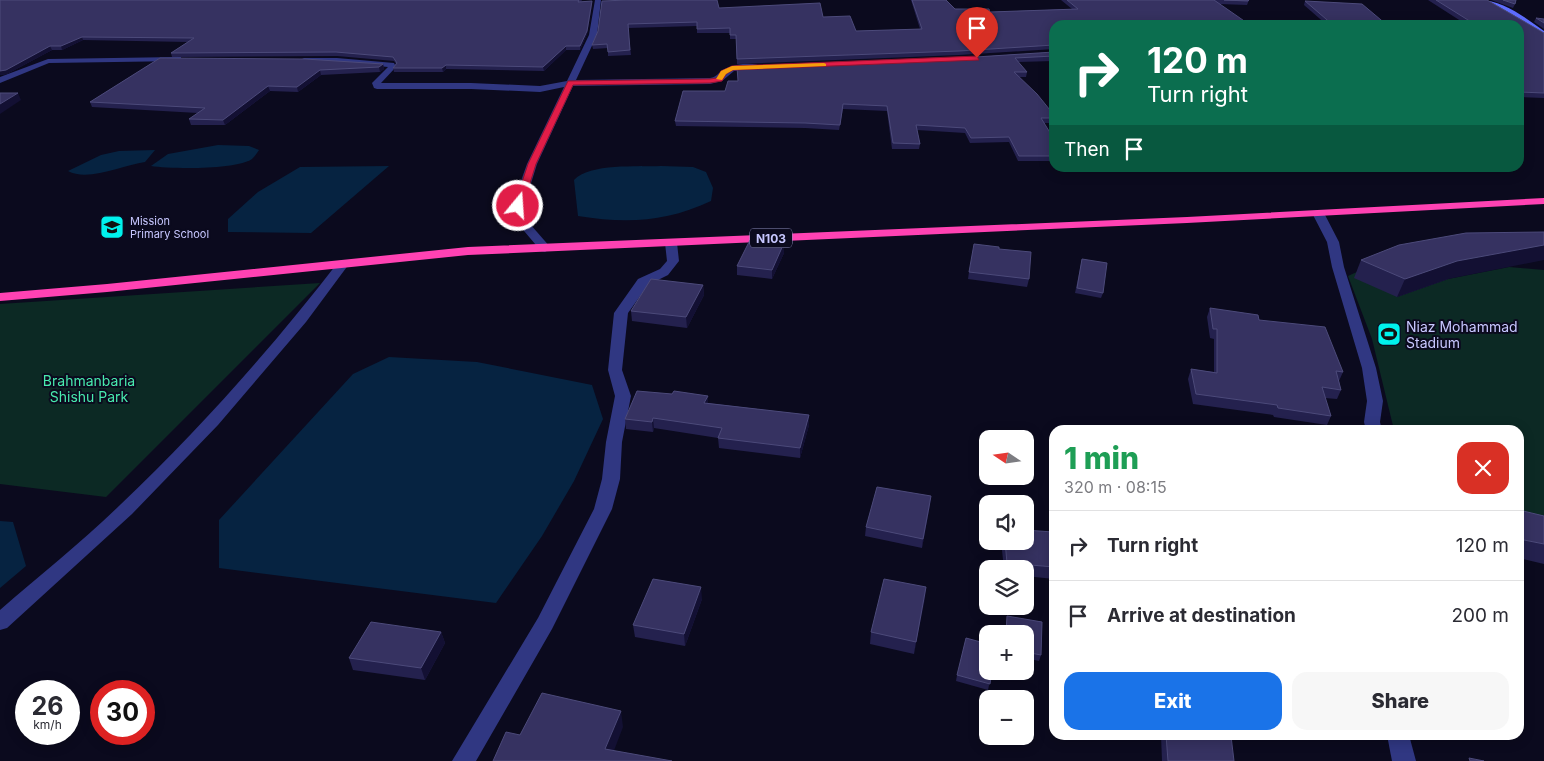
<!DOCTYPE html>
<html lang="en">
<head>
<meta charset="utf-8">
<style>
  body { margin:0; font-family:Inter,sans-serif; background:#f7f7f7; color:#2b2b33; height:100vh; display:flex; flex-direction:column; font-size:19px; white-space:nowrap }
  * { box-sizing:border-box; margin:0 }
  p { font-size:16px; color:#7c7c81 }
  .icon { flex:none; width:28px; height:28px; fill:none; stroke:currentColor; stroke-width:2; stroke-linecap:round; stroke-linejoin:round }
  .map { position:relative; flex:1; overflow:hidden }
  .panel { position:absolute; left:1049px; top:425px; width:475px; height:315px; display:flex; flex-direction:column; background:#fff; border-radius:15px; box-shadow:0 2px 12px #0003 }
  .panel>* { flex:none }
  .top-card { position:absolute; left:1049px; top:20px; width:475px; height:152px; border-radius:15px; box-shadow:0 2px 12px #0003; background:#0b6e4f; color:#fff; overflow:hidden }
  .needle { width:32px; rotate:283deg }
  .buttons { position:absolute; left:979px; top:430px; display:grid; gap:10px }
  .buttons a { display:grid; place-items:center; width:55px; height:55px; border-radius:10px; background:#fff; box-shadow:0 2px 12px #0003; font-size:25px }
  .speed { position:absolute; left:15px; top:680px; display:flex; gap:10px; font-size:25px; font-weight:700; text-align:center }
  .speed>* { display:grid; place-content:center; width:65px; height:65px; border-radius:50%; background:#fff; box-shadow:0 2px 12px #0003; line-height:1 }
  .speed small { font-size:12px; font-weight:400 }
  .speed .limit { border:8px solid #d22; background:#fff; color:#111 }
  .pin { position:absolute; display:grid; place-items:center; width:42px; height:42px; color:#fff; margin:-51px -21px; border-radius:50% 50% 50% 0; rotate:-45deg; box-shadow:0 0 5px #0007 }
  .pin .icon { rotate:45deg }
  .me { position:absolute; width:55px; margin:-28px; rotate:18deg; stroke-linejoin:round; filter:drop-shadow(0 0 4px #0008) }
  .turn { display:flex; align-items:center; gap:18px; height:105px; padding:0 15px; font-size:22px }
  .turn .icon { width:65px; height:65px; stroke-width:2.5 }
  .turn b { display:block; font-size:35px; line-height:42px }
  .then { display:flex; align-items:center; height:48px; padding:0 15px; background:#0003; gap:10px; font-size:19px }
  .round { display:grid; place-items:center; flex:none; width:52px; height:52px; border-radius:15px; background:#f7f7f7 }
  .head { display:flex; align-items:center; justify-content:space-between; height:85px; padding:0 15px }
  h1 { font-size:30px; font-weight:800; line-height:38px; color:#1e9e55 }
  .cta { display:flex; gap:10px; margin-top:auto; padding:10px 15px }
  .cta a { flex:1; height:58px; border-radius:15px; background:#1a73e8; color:#fff; font-size:20px; font-weight:800; line-height:58px; text-align:center }
  .cta a+a { background:#f7f7f7; color:#2b2b33 }
  ul { padding:0; list-style:none }
  li { display:flex; align-items:center; gap:15px; height:70px; padding:0 15px; border-top:1px solid #e1e1e2 }
  li div { flex:1 }
  li b { display:block; font-size:19px }
  li em { font-style:normal }
  .map>svg:first-child { display:block }
  .green { fill:#0c2924 }
  .water { fill:#062341 }
  .lines { fill:none; stroke-linecap:round; stroke-linejoin:round }
  .street { fill:#303782; fill-rule:evenodd }
  .secondary { fill:#5e6dff; fill-rule:evenodd }
  .highway { fill:#ff42b3; fill-rule:evenodd }
  .wall { fill:#24214e }
  .shaded-wall { fill:#131033 }
  .building { fill:#363261; stroke:#4c4a7a }
  .route { fill:#e11d48; stroke:#92132f }
  .slow { fill:#f59e0b }
  .labels { text-anchor:middle; dominant-baseline:central; stroke-width:4; stroke-linejoin:round; paint-order:stroke }
  .far-poi-label { font-size:11px; fill:#c7c7ff; stroke:#0b0a1e; text-anchor:start }
  .shield { fill:#0b0a1e; stroke:#8f8ebc; stroke-width:1 }
  .shield-label { font-size:12px; font-weight:bold; fill:#c7c7ff }
  .poi-label { font-size:14px; fill:#c7c7ff; stroke:#0b0a1e; text-anchor:start }
  .park-label { font-size:14px; fill:#48eaae; stroke:#0b0a1e }
</style>
</head>
<body>
<div class="map">
<svg width="1544" height="761" viewBox="0 0 1544 761">
  <rect width="100%" height="100%" fill="#0b0a1e"/>
  <g class="green">
    <path d="M1499 250 1397 297 1448 279 1509 267 1544 270V535L1519 529V430H1394L1372 339 1348 276 1370 266Z"/>
    <path d="M320 283 106 497 0 484V304Z"/>
  </g>
  <g class="water">
    <path d="M218 145 249 146 259 150C257 153 254 157 252 159 236 170 171 169 151 166L168 154Z"/>
    <path d="M155 150 145 162C123 165 88 182 68 171L101 155 119 151Z"/>
    <path d="M389 166 311 233 228 232V219L258 192 300 167Z"/>
    <path d="M661 166 693 167 706 172 713 188 711 201C666 222 627 224 578 216L574 180C590 163 637 167 661 166Z"/>
    <path d="M389 357 477 362 592 385 603 419 574 481 542 536 496 603 219 568V520L353 374Z"/>
    <path d="M0 521 13 522 26 566 0 588Z"/>
  </g>
  <g class="lines">
    <g class="street">
      <path d="M595 0H601L597 35 576 80 710 78C717 77 718 73 723 70 732 64 754 61 762 67L758 69 734 71 722 81 710 84 573 86 537 164 524 206 530 224 551 248 545 252 541 251 519 225 512 206 527 164 564 87 540 92 471 89H377L374 88 372 83 388 67 337 62H304L300 60 304 58H337L394 63 396 67 381 83H471L540 86 567 81 589 35Z"/>
      <path d="M178 57H181V61L49 63 0 83V77L48 59Z"/>
      <path d="M1318 210 1324 213 1339 242 1344 267 1376 368 1383 401 1380 422 1382 430H1366L1364 422 1367 401 1362 368 1332 267 1327 242 1312 213Z"/>
      <path d="M671 239 677 243 679 261 668 275 648 285 628 313 622 370 631 396 622 442 620 479 612 509 552 629 476 761H452L538 618 594 509 602 479 606 442 615 396 608 370 614 313 638 279 660 269 667 261 665 243Z"/>
      <path d="M343 260 349 264 306 322 218 425 132 514 7 628 0 630V610C40 575 82 542 120 505 199 430 272 348 339 261Z"/>
      <path d="M1387 735H1409L1416 761H1392Z"/>
    </g>
    <path class="secondary" d="M1479 0C1503 0 1524 17 1544 31V36L1507 13Z"/>
    <path class="highway" d="M1544 198V204L1187 223 468 255 107 292 0 301V293L107 284 468 247 1187 217Z"/>
  </g>
  <g class="wall">
    <path d="M0 0H582L581 2 592 1V5L587 34 580 50H566L544 71 446 69 443 72H394L393 68 396 64 394 61 337 56 172 57 171 53 188 42 83 40 62 50H52L7 74 0 75Z"/>
    <path d="M911 0H946L955 9 990 12 1072 9 1061 0H1249L1247 5 1219 4 1054 25V49L959 55 737 64 736 39H730V33H697V26L628 28 631 55 608 56V48L593 49 592 45 598 31 602 1 719 8 823 17 856 31 920 29Z"/>
    <path d="M1428 0H1487L1544 33V98L1519 97V25H1467Z"/>
    <path d="M1491 0H1516L1515 4 1513 8Z"/>
    <path d="M1305 1 1387 25H1327L1304 5Z"/>
    <path d="M1536 18 1544 23V29L1534 22Z"/>
    <path d="M1054 52V61L1018 62 1027 72 1026 77H1019L1054 115V123H1044L1054 139V161H1018L1009 142 970 143 965 133 917 130 920 144 919 149H892L887 111 843 109 839 130 805 128 676 126 675 121 725 91 738 81 960 58Z"/>
    <path d="M160 58 383 64 384 69 380 72 321 75 298 92 270 91 225 125H191L189 119 198 113 92 107 90 102Z"/>
    <path d="M1519 122 1524 125 1521 130H1519Z"/>
    <path d="M784 243V253L772 279 737 275V266Z"/>
    <path d="M999 249 1029 279 1027 287 968 279 969 272Z"/>
    <path d="M1082 259 1103 293 1101 298 1075 293Z"/>
    <path d="M1361 260 1448 279 1397 297 1354 278Z"/>
    <path d="M703 285 704 295 687 328 632 321 631 311Z"/>
    <path d="M1210 308 1259 320 1343 372 1339 381 1341 390 1337 399 1325 398 1331 416 1327 425 1274 417 1273 415 1193 404 1188 379 1191 369 1214 372V339L1210 338 1207 317Z"/>
    <path d="M708 403 809 415V425L800 458 719 448 718 438 654 428 653 432 626 429 625 419Z"/>
    <path d="M930 505 922 548 865 536 866 527Z"/>
    <path d="M1519 510 1544 516V564L1519 558Z"/>
    <path d="M1054 534V579L1025 576V569H1004L1001 541H1025Z"/>
    <path d="M926 587 914 654 870 644 871 632Z"/>
    <path d="M702 599 685 646 635 637 633 625Z"/>
    <path d="M1007 616 1042 622 1041 655 1039 661 1025 658V634H1005Z"/>
    <path d="M441 632 445 643 425 680 353 670 349 658Z"/>
    <path d="M992 671 988 690 956 681 957 675Z"/>
    <path d="M1161 735H1224L1234 761H1162Z"/>
  </g>
  <g class="shaded-wall">
    <path d="M592 1V5L587 34 580 50V46Z"/>
    <path d="M82 37 83 40 62 50 61 46Z"/>
    <path d="M50 46 52 50 7 74 0 75V71Z"/>
    <path d="M566 46V50L544 71 543 67Z"/>
    <path d="M383 64 384 69 380 72 379 67Z"/>
    <path d="M446 65V69L443 72 442 68Z"/>
    <path d="M320 70 321 75 298 92 297 87Z"/>
    <path d="M268 86 270 91 225 125 223 120Z"/>
    <path d="M18 93 21 100 0 114V104Z"/>
    <path d="M784 243V253L772 279V270Z"/>
    <path d="M1544 245V260L1448 279 1397 297 1405 279 1457 261Z"/>
    <path d="M703 285 704 295 687 328 686 317Z"/>
    <path d="M708 396V406L704 403Z"/>
    <path d="M809 415V425L800 458V448Z"/>
    <path d="M653 418 654 428 653 432 652 422Z"/>
    <path d="M931 496 930 505 922 548 923 539Z"/>
    <path d="M701 587 702 599 685 646 684 634Z"/>
    <path d="M926 587 925 599 914 654 916 642Z"/>
    <path d="M441 632 445 643 425 680 421 668Z"/>
    <path d="M621 711 623 727 610 761 605 749Z"/>
  </g>
  <g class="building">
    <path d="M0 0H579L578 2 592 1 587 31 580 46H566L543 67 446 65 442 68H393L397 63 393 57 336 52 171 53 194 38 82 37 61 46H50L6 70 0 71Z"/>
    <path d="M628 0H717L719 8 820 3 823 17 850 16 856 31 922 29 912 0H946L955 9H989L990 12 1078 9 1067 0H1214L1250 25H1054V45L959 51 737 59 736 35H730V28L697 29V22L628 24 630 50 608 52 607 44 592 45 598 31 602 1Z"/>
    <path d="M1224 0H1249L1248 1Z"/>
    <path d="M1436 0H1487L1544 33V93L1519 92V25H1476Z"/>
    <path d="M1503 0H1516L1515 4Z"/>
    <path d="M1305 1 1362 4 1387 25H1333Z"/>
    <path d="M1536 18 1544 19V23Z"/>
    <path d="M1054 52V56L1015 58 1027 72H1014L1037 94 1054 115V118H1041L1054 139V156H1019L1009 137 971 138 965 128 916 125 920 144 893 143 887 106 843 104 840 125 805 123 675 121 683 91H725L728 81H738L737 67 960 58Z"/>
    <path d="M160 58 305 59 383 64 379 67 320 70 297 87 268 86 223 120 189 119 205 108 90 102Z"/>
    <path d="M0 93H18L0 104Z"/>
    <path d="M1544 232V245L1457 261 1405 279 1361 260 1399 245 1466 233Z"/>
    <path d="M750 240 784 243 772 270 737 266Z"/>
    <path d="M974 244 999 247V249L1031 252 1029 279 969 272Z"/>
    <path d="M1082 259 1107 263 1103 293 1077 288Z"/>
    <path d="M651 279 703 285 686 317 631 311Z"/>
    <path d="M1210 308 1258 315 1259 320 1325 327 1343 372 1336 371 1341 390 1322 387 1331 416 1278 408 1277 405 1196 394 1191 369 1217 373V329H1213Z"/>
    <path d="M637 391 672 394 674 391 708 396 704 403 809 415 800 448 718 438 722 428 653 418 652 422 625 419Z"/>
    <path d="M877 487 931 496 923 539 866 527Z"/>
    <path d="M1519 510 1544 516V544L1519 539Z"/>
    <path d="M1025 530 1053 532 1054 567 1007 563 1005 541H1025Z"/>
    <path d="M653 579 701 587 684 634 633 625Z"/>
    <path d="M884 579 926 587 916 642 871 632Z"/>
    <path d="M1007 616 1042 622 1041 655 1025 652V634H1006Z"/>
    <path d="M371 622 441 632 421 668 349 658Z"/>
    <path d="M966 638 988 644V671H992L990 684 957 675Z"/>
    <path d="M542 693 621 711 605 749 672 761H493L506 732 520 735Z"/>
    <path d="M1166 735H1224L1231 736 1234 761H1168Z"/>
    <path d="M1469 758 1484 761H1470Z"/>
  </g>
  <path class="route" d="M977 56 979 60 733 70 726 74 722 81 710 83 573 85 536 164 523 206 518 209 514 206 528 164 568 81 710 79 717 78 721 71 732 66Z"/>
  <path class="slow" d="M824 63 826 64V66L733 70 726 74 722 80 716 79 721 71 732 66Z"/>
  <defs>
    <g id="school-square" transform="scale(1.25)"><rect x="-9" y="-9" width="18" height="18" rx="4" fill="#00f2ed" stroke="#0b0a1e"/><path d="M0-5L7-2L0 1L-7-2ZM-4 1L0 2.5L4 1V4Q0 6-4 4Z" fill="#111"/></g>
    <g id="stadium-square" transform="scale(1.25)"><rect x="-9" y="-9" width="18" height="18" rx="4" fill="#00f2ed" stroke="#0b0a1e"/><path d="M0-5a6.5 5 0 1 0 0 10a6.5 5 0 1 0 0-10ZM-3.5-1.8h7v3.6h-7Z" fill="#111"/></g>
  </defs>
  <g fill-rule="evenodd">
    <use href="#school-square" x="112" y="227"/>
    <use href="#stadium-square" x="1389" y="334"/>
  </g>
  <g class="labels">
    <g class="far-poi-label">
      <text x="130" y="221">Mission<tspan x="130" dy="13">Primary School</tspan></text>
    </g>
    <rect class="shield" x="750" y="228.5" width="42" height="19" rx="4"/>
    <g class="shield-label">
      <text x="771" y="238">N103</text>
    </g>
    <g class="poi-label">
      <text x="1406" y="326">Niaz Mohammad<tspan x="1406" dy="16">Stadium</tspan></text>
    </g>
    <g class="park-label">
      <text x="89" y="380">Brahmanbaria<tspan x="89" dy="16">Shishu Park</tspan></text>
    </g>
  </g>
</svg>
<div class="buttons">
<a><svg class="needle" viewBox="-14 -14 28 28"><path d="M0-13l5 13h-10z" fill="#e53935"/><path d="M0 13l5-13h-10z" fill="#7c7c81"/></svg></a>
<a><svg class="icon" aria-label="sound" viewBox="0 0 24 24"><path d="M4 9h4l5-4v14l-5-4H4zM17 9q2 3 0 6"/></svg></a>
<a><svg class="icon" aria-label="layers" viewBox="0 0 24 24"><path d="M12 4l9 5-9 5-9-5zM3 14l9 5 9-5"/></svg></a>
<a>+</a>
<a>−</a>
</div>
<div class="speed"><div>26<small>km/h</small></div><div class="limit">30</div></div>
<div class="pin" style="left:977px;top:58px;background:#d93025"><svg class="icon" aria-label="arrive" viewBox="0 0 24 24"><path d="M6 21V4h12l-3 4 3 4H6"/></svg></div>
<svg class="me" style="left:518px;top:206px" viewBox="-20 -20 40 40"><circle r="17" fill="#e11d48" stroke="#fff" stroke-width="3"/><path d="M0-11L8 9 0 5-8 9z" fill="#fff"/></svg>
<div class="top-card">
<div class="turn"><svg class="icon" aria-label="right" viewBox="0 0 24 24"><path d="M7 20v-9h11M14 6l5 5-5 5"/></svg><div><b>120 m</b>Turn right</div></div>
<div class="then">Then<svg class="icon" aria-label="arrive" viewBox="0 0 24 24"><path d="M6 21V4h12l-3 4 3 4H6"/></svg></div>
</div>
<section class="panel">
<div class="head"><div><h1>1 min</h1><p>320 m · 08:15</p></div><a class="round" style="background:#d93025;color:#fff"><svg class="icon" aria-label="close" viewBox="0 0 24 24"><path d="M6 6l12 12M18 6L6 18"/></svg></a></div>
<ul>
<li><svg class="icon" aria-label="right" viewBox="0 0 24 24"><path d="M7 20v-9h11M14 6l5 5-5 5"/></svg><div><b>Turn right</b></div><em>120 m</em></li>
<li><svg class="icon" aria-label="arrive" viewBox="0 0 24 24"><path d="M6 21V4h12l-3 4 3 4H6"/></svg><div><b>Arrive at destination</b></div><em>200 m</em></li>
</ul>
<div class="cta"><a>Exit</a><a>Share</a></div>
</section>
</div>
</body>
</html>
